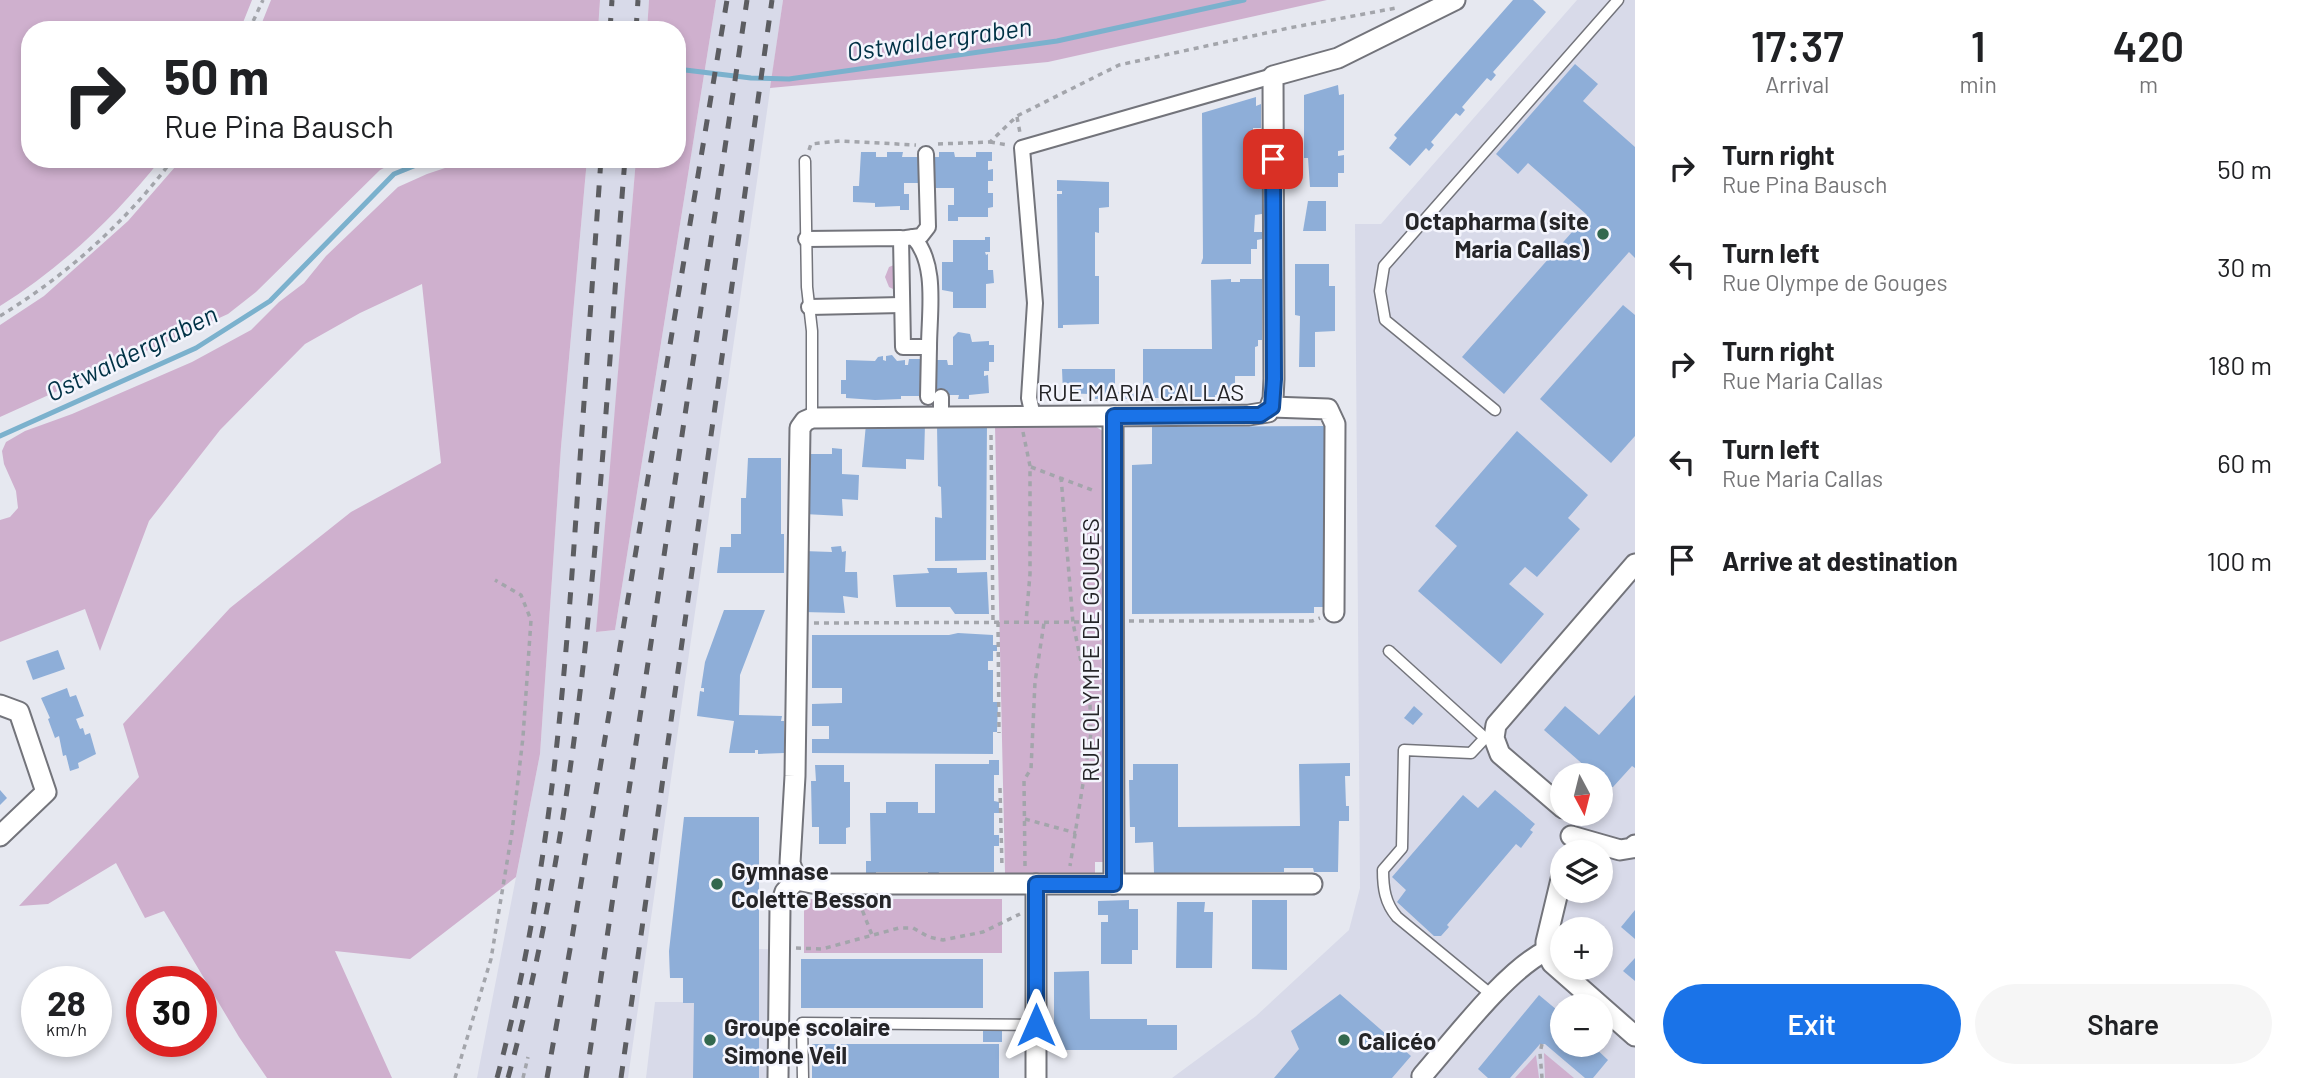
<!DOCTYPE html>
<html lang="en">
<head>
<meta charset="utf-8">
<style>
  body { margin:0; font-family:Barlow,sans-serif; background:#f6f6f6; color:#202124; height:100vh; display:flex; flex-direction:column; font-size:26px; white-space:nowrap }
  * { box-sizing:border-box; margin:0 }
  p { font-size:23px; color:#757577 }
  .icon { flex:none; width:38px; height:38px; fill:none; stroke:currentColor; stroke-width:2; stroke-linecap:round; stroke-linejoin:round }
  .map { position:relative; flex:1; overflow:hidden }
  .panel { display:flex; flex-direction:column; background:#fff; width:665px }
  .panel>* { flex:none }
  .banner { position:absolute; left:21px; top:21px; width:665px; height:147px; border-radius:28px; box-shadow:0 4px 10px #0003; background:#fff; color:#202124; overflow:hidden }
  .needle { width:46px; rotate:173deg }
  .controls { position:absolute; left:1550px; top:763px; display:grid; gap:14px }
  .controls a { display:grid; place-items:center; width:63px; height:63px; border-radius:50%; background:#fff; box-shadow:0 4px 10px #0003; font-size:35px }
  .speed { position:absolute; left:21px; top:966px; display:flex; gap:14px; font-size:35px; font-weight:700; text-align:center }
  .speed>* { display:grid; place-content:center; width:91px; height:91px; border-radius:50%; background:#fff; box-shadow:0 4px 10px #0003; line-height:1 }
  .speed small { font-size:18px; font-weight:400 }
  .speed .limit { border:10px solid #d22; background:#fff; color:#111 }
  .pin { position:absolute; display:grid; place-items:center; width:60px; height:60px; color:#fff; margin:-30px; border-radius:14px; box-shadow:0 4px 10px #0006 }
  .me { position:absolute; width:77px; margin:-38px; rotate:0deg; stroke-linejoin:round; filter:drop-shadow(0 0 5px #0008) }
  .turn { display:flex; align-items:center; gap:24px; height:147px; padding:0 28px; font-size:32px }
  .turn .icon { width:91px; height:91px; stroke-width:2.5 }
  .turn b { display:block; font-size:49px; line-height:60px }
  .eta { display:flex; justify-content:space-evenly; align-items:center; height:119px; text-align:center }
  .eta b { font-size:42px; font-weight:600; line-height:49px }
  .primary-button { display:flex; gap:14px; margin-top:auto; padding:14px 28px }
  .primary-button a { flex:1; height:80px; border-radius:42px; background:#1a73e8; color:#fff; font-size:28px; font-weight:600; line-height:80px; text-align:center }
  .primary-button a+a { background:#f6f6f6; color:#202124 }
  ul { padding:0; list-style:none }
  li { display:flex; align-items:center; gap:21px; height:98px; padding:0 28px }
  li div { flex:1 }
  li b { display:block; font-size:26px }
  li em { font-style:normal }
  main { display:flex; flex:1; min-height:0 }
  .map>svg:first-child { display:block }
  .built { fill:#d8dae9; fill-rule:evenodd }
  .green { fill:#cfb0ce }
  .lines { fill:none; stroke-linecap:round; stroke-linejoin:round }
  .stream { stroke:#7bb1cd; stroke-width:5 }
  .building { fill:#8eaed8 }
  .service-casing { stroke:#73747b; stroke-width:13 }
  .pedestrian-casing { stroke:#73747b; stroke-width:18 }
  .minor-casing { stroke:#73747b; stroke-width:23 }
  .path { stroke:#a3a5ab; stroke-width:3.5; stroke-dasharray:5 5; stroke-linecap:butt }
  .service { stroke:#fff; stroke-width:10 }
  .pedestrian { stroke:#fff; stroke-width:14 }
  .minor { stroke:#fff; stroke-width:19 }
  .rail { stroke:#5c5d61; stroke-width:5; stroke-dasharray:12 12; stroke-linecap:butt }
  .route-casing { stroke:#114b97; stroke-width:18 }
  .route { stroke:#1a73e8; stroke-width:12 }
  .poi-dot { fill:#33684e; stroke:#f4f5fd; stroke-width:2.5 }
  .labels { text-anchor:middle; dominant-baseline:central; stroke-width:5; stroke-linejoin:round; paint-order:stroke }
  .poi-label { font-size:24px; font-weight:bold; fill:#252528; stroke:#f4f5fd; text-anchor:start }
  .street-label { font-size:24px; fill:#252528; stroke:#f4f5fd }
  .water-label { font-size:26px; font-style:italic; fill:#013246; stroke:#f4f5fd }
</style>
</head>
<body>
<main>
<div class="map">
<svg width="1635" height="1078" viewBox="0 0 1635 1078">
  <rect width="100%" height="100%" fill="#e6e8f0"/>
  <g class="built">
    <path d="M600 0H649L647 30H598Z"/>
    <path d="M716 0H783L628 1078H477L540 754 561 447 587 159H636L597 632 615 630Z"/>
    <path d="M1577 0H1635V1078H1172L1256 1016 1349 930 1360 888 1355 224H1381ZM1563 775H1601V814H1563ZM1563 852H1601V891H1563ZM1563 929H1601V968H1563ZM1563 1006H1601V1045H1563Z"/>
    <path d="M770 949V1078H646L655 1002H683V978H670L669 951Z"/>
  </g>
  <g class="green">
    <path d="M0 0H252L240 30H30V159H161C116 216 61 268 0 306Z"/>
    <path d="M271 0H600L598 30H259Z"/>
    <path d="M649 0H716L615 630 596 632 636 159H677V30H647Z"/>
    <path d="M783 0H1327L1048 62 770 88Z"/>
    <path d="M182 159H401L380 170 256 292 228 314 0 417V325L44 296 128 221Z"/>
    <path d="M472 159H587L561 447 540 754 516 877 410 959 335 951 392 1078H267L239 1037 164 911 145 918 116 863 48 904 19 906 139 777 123 724 230 608 351 512 441 463 422 284 360 313 305 344 220 430 149 521 100 651 85 609 0 642V520L10 517 18 508 16 491 4 464 2 451 6 442 25 431 72 414 192 362 251 330 279 302 304 283 326 256 398 187 427 174Z"/>
    <path d="M899 263V292L889 287 885 277 889 267Z"/>
    <path d="M1093 425 1106 433 1108 862H1095V873H1005L995 426Z"/>
    <rect x="804" y="899" width="198" height="54"/>
    <path d="M1544 1053 1574 1078H1545Z"/>
    <path d="M1536 1055 1539 1078H1515Z"/>
  </g>
  <g class="lines">
    <g class="stream">
      <path d="M677 69 751 78 789 79 1057 41 1244 0"/>
      <path d="M0 436 196 348 270 301 394 174 431 159"/>
    </g>
  </g>
  <g class="building">
    <path d="M1513 0H1533L1546 12 1493 72 1496 75 1491 81 1487 78 1462 107 1465 110 1460 116 1456 113 1431 142 1434 145 1429 151 1426 148 1410 166 1389 148 1397 138 1394 135Z"/>
    <path d="M1575 64 1598 84 1583 101 1635 147V258L1629 252 1504 394 1462 357 1587 215 1528 163 1518 174 1496 154Z"/>
    <path d="M1338 85 1339 95 1344 94V150L1338 151V156L1344 155V173H1338V187H1310L1308 158H1304V95Z"/>
    <path d="M1256 97V106L1261 104V128H1253V145H1261V153H1257L1254 177H1262V214L1255 215 1254 232H1262V239L1257 240V249H1251V264H1201L1203 258 1202 113Z"/>
    <path d="M861 152H876V157H887V152H903L902 157H920V183H904V194H909V210H900V206L875 207V203L853 202V186H859Z"/>
    <path d="M939 152H954L955 157H976V152H992V161H988V170L993 169V181H988V193H993V207L988 208V217H958V221H948V205H954V188H934V157H939Z"/>
    <path d="M1057 180 1109 182V207L1099 208V233L1095 232V276H1099V324L1063 325V328H1058L1057 194H1062V191H1057Z"/>
    <path d="M1308 201H1326V231H1303Z"/>
    <path d="M985 237H990V252H985L986 255 988 254V270H993L994 283 986 284V308H953V292L942 290V262H953V240H985Z"/>
    <path d="M1295 264H1329V286H1335V331L1315 332V367H1299L1300 316 1295 315Z"/>
    <path d="M1231 279V282H1240V279H1262V340H1258V346L1255 347V376H1235V392L1215 395V397L1200 398H1151V393H1143V399H1095V391H1089V394L1063 393 1062 369H1115V392L1143 391V349H1212L1211 280Z"/>
    <path d="M1623 305 1635 315V436L1611 463 1540 399Z"/>
    <path d="M958 332 970 334 972 342 989 341V345H994V362H989V371H984V376L988 375 989 393 969 395V399H958L959 395H935L933 360H947L948 365H953V337Z"/>
    <path d="M892 355 897 361 905 360V365H908L909 359H923L921 396H901V399L875 400 846 398V394H841V380H846V360L875 361 878 357 883 356V360L886 361V356Z"/>
    <path d="M866 424H925L924 460 906 459V469L862 467Z"/>
    <path d="M987 424 986 560 935 561V517L942 518 941 487 938 486 937 425Z"/>
    <path d="M1326 426V607H1314V613L1132 614V465L1152 464V427Z"/>
    <path d="M1517 431 1588 495 1568 518 1580 529 1537 577 1525 567 1509 584 1544 614 1501 664 1418 591 1457 546 1435 526Z"/>
    <path d="M832 448 842 449V474L859 475 858 500 842 499 843 516 804 514 802 454H832Z"/>
    <path d="M748 458H781V534H784V573H717L720 547H731V534H741V498H746Z"/>
    <path d="M841 546 842 552 846 551 845 572H857L858 598 843 596 845 613 803 612V551L832 552 831 547Z"/>
    <path d="M927 568H957V573L987 572 989 614H955L950 607H896L893 575 929 573Z"/>
    <path d="M724 610H765L740 675 739 715 782 716 781 721H784V753L758 754V750H755V753H729L734 721 697 716 700 691 704 692V688H701L705 662Z"/>
    <path d="M958 633 993 635V645H997V651H993V661H988V670H993V702H998L997 732H993V754L812 753V739H829V726H812V704L842 703V688H812V635H949Z"/>
    <path d="M58 650 65 669 33 680 26 661Z"/>
    <path d="M67 688 70 697 76 695 84 716 76 719 80 729 83 728 85 735 90 733 96 754 78 763 79 768 70 771 66 755 63 756 59 736 55 738 48 719 50 718 41 698Z"/>
    <path d="M1635 695V768L1632 766 1613 787H1608L1601 780V775H1595L1544 730 1565 706 1599 735Z"/>
    <path d="M1414 706 1423 714 1413 725 1404 718Z"/>
    <path d="M989 760H999V775H994V801L999 802V813H994V835H999V846H994V872H939L938 875H928V872H876V875H866V861H871L870 813H886V802H918V813H935V764H989Z"/>
    <path d="M1350 763V776H1345L1346 806H1349V821H1339L1338 872H1314L1313 868H1284V872H1280L1154 873 1153 842 1135 843V827H1130L1129 780H1133V764H1178V827L1300 826 1299 764Z"/>
    <path d="M815 765H844V782H850V827L846 828V844H819V827H812L811 781H816Z"/>
    <path d="M0 790 7 798 0 805Z"/>
    <path d="M1495 790 1535 824 1530 830 1533 832 1521 848 1516 844 1447 925 1449 927 1441 936H1434L1397 902 1406 890 1392 877 1463 795 1478 808Z"/>
    <path d="M684 817H759V1078H693L694 1003H683V978H670L669 951Z"/>
    <path d="M1129 900V909H1138V950H1132V964H1101V922H1108V915H1098V901Z"/>
    <path d="M1252 900H1287V970L1252 969Z"/>
    <path d="M1177 902H1205L1204 912H1213L1212 968H1176Z"/>
    <path d="M1635 910V939L1621 927Z"/>
    <path d="M1635 958V981L1623 971Z"/>
    <rect x="801" y="959" width="182" height="49"/>
    <path d="M1089 971 1090 1019H1147V1025H1177V1050H1054V972Z"/>
    <path d="M1340 994 1411 1056 1392 1078H1274L1299 1049 1291 1031Z"/>
    <path d="M1539 995 1563 1015V1045H1592L1608 1060 1593 1078H1585L1545 1044H1540L1510 1078H1488L1478 1069Z"/>
    <rect x="983" y="1031" width="19" height="11"/>
    <rect x="812" y="1044" width="187" height="34"/>
  </g>
  <g class="lines">
    <g class="service-casing">
      <g id="service">
        <path d="M805 161 807 287 812 331V418"/>
        <path d="M1495 410 1385 320 1380 291 1384 266 1618 0"/>
        <path d="M1389 651 1485 738"/>
        <path d="M1493 996 1397 917C1385 903 1383 888 1383 870L1402 848 1404 750 1471 753 1485 738H1494"/>
        <path d="M803 1078 802 1023 1036 1025"/>
      </g>
    </g>
    <g class="pedestrian-casing">
      <g id="pedestrian">
        <path d="M906 238 921 236 928 227 926 154"/>
        <path d="M806 239 901 238 903 347H929C929 313 938 263 913 237"/>
        <path d="M809 307 902 305"/>
        <path d="M928 397 929 347"/>
        <path d="M941 397V417"/>
        <path d="M1033 416 1029 398 1035 303 1022 148 1273 76"/>
      </g>
    </g>
    <g class="minor-casing">
      <g id="minor">
        <path d="M1272 407 1328 409 1335 424 1334 612"/>
        <path d="M1113 416 1114 884"/>
        <path d="M0 705 19 712 46 792 0 836"/>
        <path d="M1563 808 1500 754 1494 738 1496 725 1635 564"/>
        <path d="M1571 836 1620 850 1632 848 1635 845"/>
        <path d="M1563 871 1546 942V951L1552 963 1635 1036"/>
        <path d="M1312 884H817L796 880 790 863 795 776 800 428 805 421 812 418 1249 415 1268 412 1273 399 1274 379 1273 76 1338 58 1455 0"/>
        <path d="M778 1078 780 907 785 892 796 880"/>
        <path d="M1036 1078V884"/>
        <path d="M1423 1078 1422 1076C1453 1041 1506 970 1546 951"/>
      </g>
    </g>
    <g class="path">
      <path d="M249 30 263 0"/>
      <path d="M1017 117 1020 133"/>
      <path d="M990 142 1008 145"/>
      <path d="M938 144 990 142 1017 116 1119 65 1289 28 1396 8"/>
      <path d="M809 150 811 144 840 141 916 145"/>
      <path d="M0 316C67 275 126 222 173 159"/>
      <path d="M1023 432 1030 466V574L1026 622"/>
      <path d="M991 435 993 622"/>
      <path d="M1031 467 1095 491"/>
      <path d="M1061 477 1073 623 1090 705 1091 733 1070 866"/>
      <path d="M1129 621H1312L1320 618"/>
      <path d="M998 622 999 733"/>
      <path d="M814 623 1097 622"/>
      <path d="M1000 788 1002 868"/>
      <path d="M1025 819 1076 833"/>
      <path d="M1025 866 1024 780 1031 769 1035 682 1044 623"/>
      <path d="M861 901V907L872 935"/>
      <path d="M796 948 822 949 899 928H913L929 937 943 940 983 932 1020 914"/>
      <path d="M1542 1044 1540 1053 1542 1078"/>
      <path d="M455 1078 491 959 512 832 523 737 531 620 521 595 495 580"/>
      <path d="M523 1078 528 1057"/>
    </g>
    <use href="#service" class="service"/>
    <use href="#pedestrian" class="pedestrian"/>
    <use href="#minor" class="minor"/>
    <g class="rail">
      <path d="M610 30 612 0"/>
      <path d="M636 30 638 0"/>
      <path d="M497 1078C548 890 564 696 577 502 585 388 593 274 601 159"/>
      <path d="M508 1078C590 779 600 466 625 159"/>
      <path d="M547 1078 572 938 727 0"/>
      <path d="M586 1078 747 0"/>
      <path d="M621 1078 772 0"/>
    </g>
  </g>
  <g class="lines">
    <g class="route-casing">
      <path id="route" d="M1036 1025V884H1114V416L1249 415H1260L1272 407 1274 379 1273 159"/>
    </g>
    <use href="#route" class="route"/>
  </g>
  <g class="poi-dot">
    <circle cx="1603" cy="234" r="7"/>
    <circle cx="717" cy="884" r="7"/>
    <circle cx="710" cy="1040" r="7"/>
    <circle cx="1344" cy="1040" r="7"/>
  </g>
  <g class="labels">
    <g class="poi-label">
      <text x="1589" y="220" text-anchor="end">Octapharma (site<tspan x="1589" dy="28">Maria Callas)</tspan></text>
      <text x="731" y="870">Gymnase<tspan x="731" dy="28">Colette Besson</tspan></text>
      <text x="724" y="1026">Groupe scolaire<tspan x="724" dy="28">Simone Veil</tspan></text>
      <text x="1358" y="1040">Calicéo</text>
    </g>
    <g class="street-label">
      <text x="1141" y="391">RUE MARIA CALLAS</text>
      <text transform="translate(1089 650) rotate(-90)">RUE OLYMPE DE GOUGES</text>
    </g>
    <g class="water-label">
      <text transform="translate(939 38) rotate(-8)">Ostwaldergraben</text>
      <text transform="translate(131 352) rotate(-26)">Ostwaldergraben</text>
    </g>
  </g>
</svg>
<div class="controls">
<a><svg class="needle" viewBox="-14 -14 28 28"><path d="M0-13l5 13h-10z" fill="#e53935"/><path d="M0 13l5-13h-10z" fill="#757577"/></svg></a>
<a><svg class="icon" aria-label="layers" viewBox="0 0 24 24"><path d="M12 4l9 5-9 5-9-5zM3 14l9 5 9-5"/></svg></a>
<a>+</a>
<a>−</a>
</div>
<div class="speed"><div>28<small>km/h</small></div><div class="limit">30</div></div>
<div class="pin" style="left:1273px;top:159px;background:#d93025"><svg class="icon" aria-label="arrive" viewBox="0 0 24 24"><path d="M6 21V4h12l-3 4 3 4H6"/></svg></div>
<svg class="me" style="left:1036px;top:1025px" viewBox="-20 -20 40 40"><path d="M0-17L14 15 0 8-14 15z" fill="#1a73e8" stroke="#fff" stroke-width="4"/></svg>
<div class="banner">
<div class="turn"><svg class="icon" aria-label="right" viewBox="0 0 24 24"><path d="M7 20v-9h11M14 6l5 5-5 5"/></svg><div><b>50 m</b>Rue Pina Bausch</div></div>
</div>
</div>
<section class="panel">
<div class="eta">
<div><b>17:37</b><p>Arrival</p></div>
<div><b>1</b><p>min</p></div>
<div><b>420</b><p>m</p></div>
</div>
<ul>
<li><svg class="icon" aria-label="right" viewBox="0 0 24 24"><path d="M7 20v-9h11M14 6l5 5-5 5"/></svg><div><b>Turn right</b><p>Rue Pina Bausch</p></div><em>50 m</em></li>
<li><svg class="icon" aria-label="left" viewBox="0 0 24 24"><path d="M17 20v-9H6M10 6l-5 5 5 5"/></svg><div><b>Turn left</b><p>Rue Olympe de Gouges</p></div><em>30 m</em></li>
<li><svg class="icon" aria-label="right" viewBox="0 0 24 24"><path d="M7 20v-9h11M14 6l5 5-5 5"/></svg><div><b>Turn right</b><p>Rue Maria Callas</p></div><em>180 m</em></li>
<li><svg class="icon" aria-label="left" viewBox="0 0 24 24"><path d="M17 20v-9H6M10 6l-5 5 5 5"/></svg><div><b>Turn left</b><p>Rue Maria Callas</p></div><em>60 m</em></li>
<li><svg class="icon" aria-label="arrive" viewBox="0 0 24 24"><path d="M6 21V4h12l-3 4 3 4H6"/></svg><div><b>Arrive at destination</b></div><em>100 m</em></li>
</ul>
<div class="primary-button"><a>Exit</a><a>Share</a></div>
</section>
</main>
</body>
</html>
